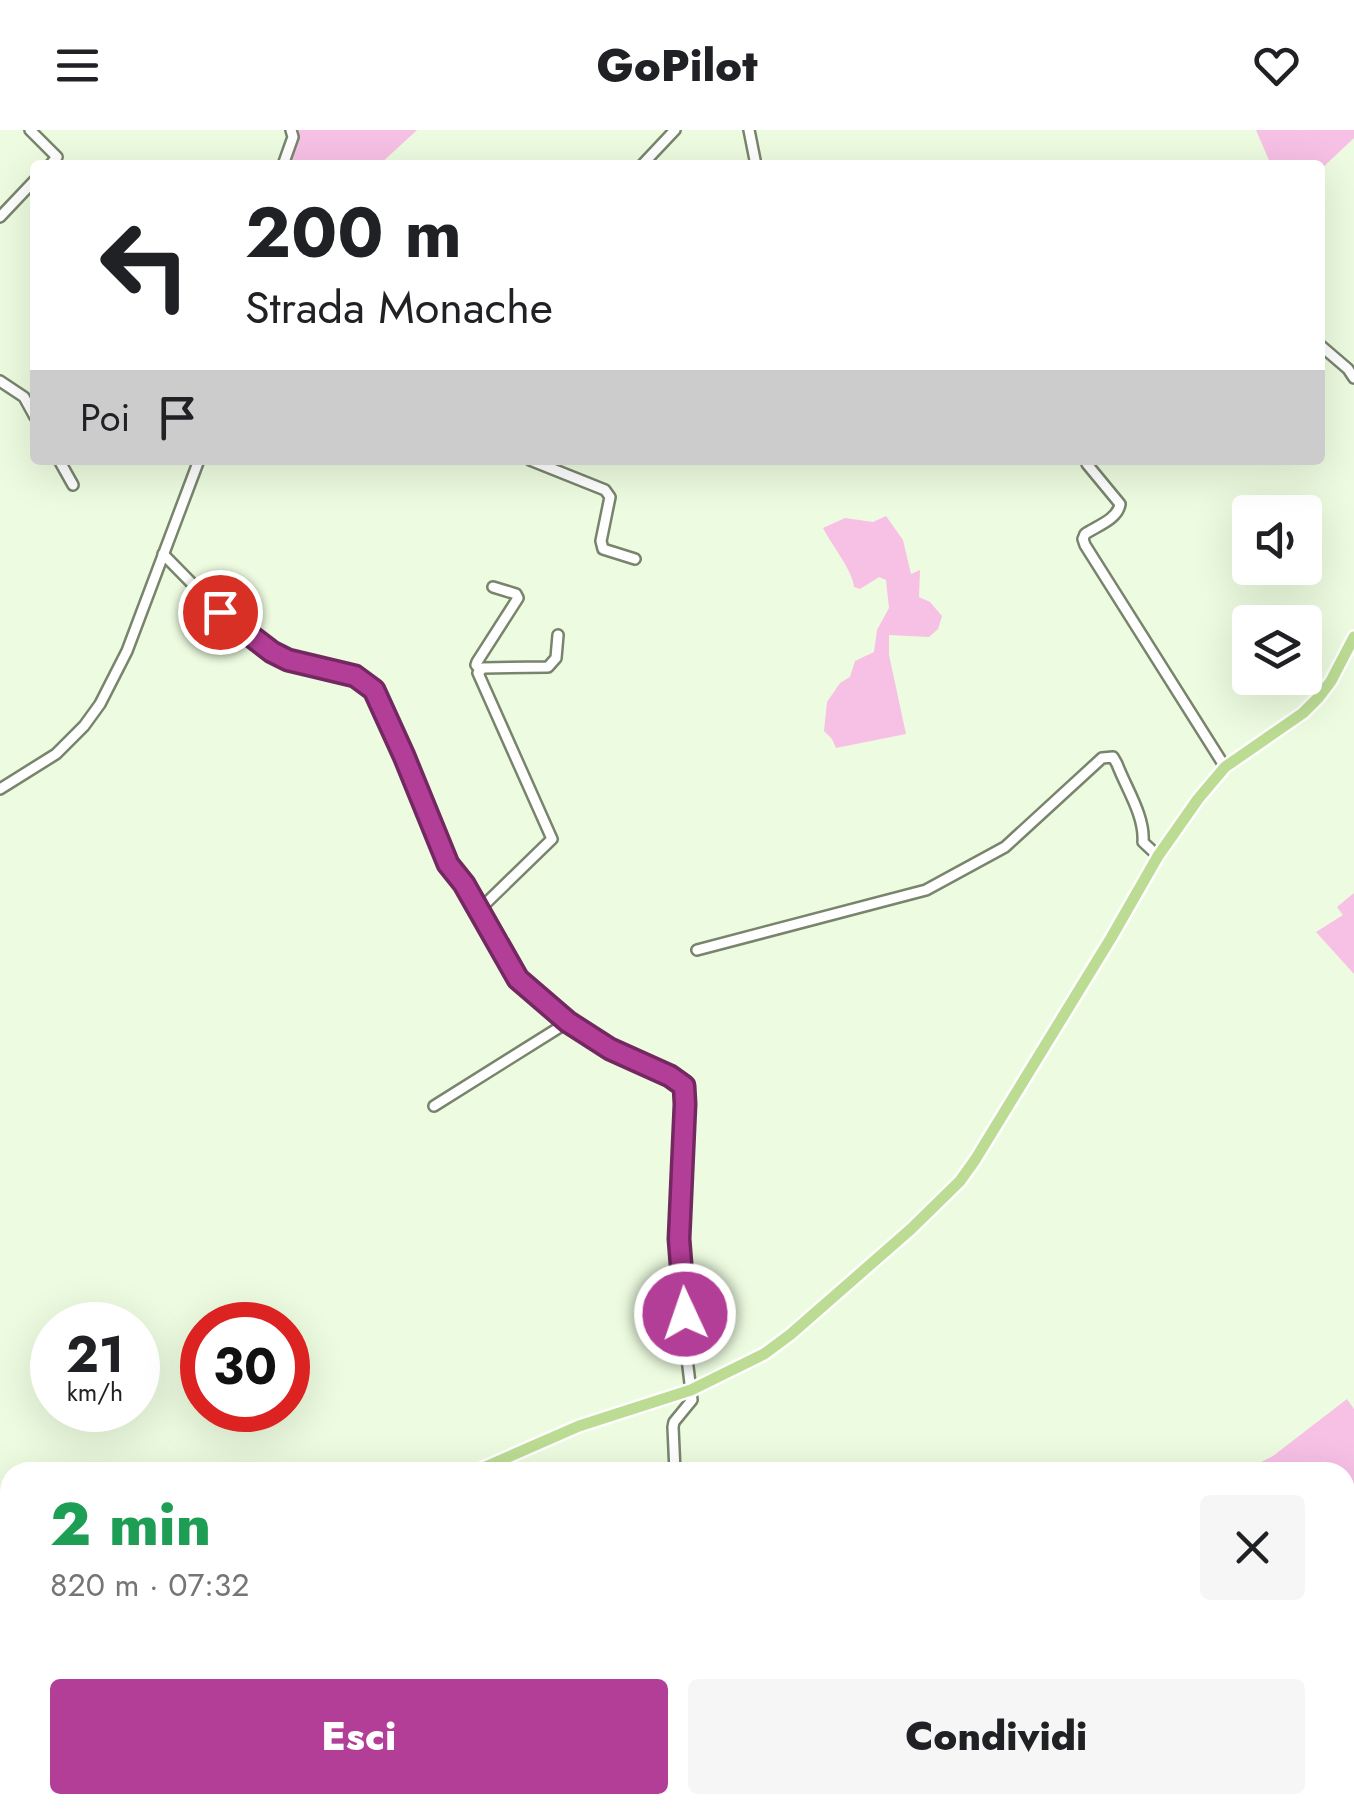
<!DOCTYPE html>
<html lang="it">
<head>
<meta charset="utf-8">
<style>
  body { margin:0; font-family:Jost,sans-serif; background:#f6f6f6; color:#202124; height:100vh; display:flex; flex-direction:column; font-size:38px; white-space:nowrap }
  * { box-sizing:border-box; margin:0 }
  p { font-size:32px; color:#757577 }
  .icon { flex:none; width:55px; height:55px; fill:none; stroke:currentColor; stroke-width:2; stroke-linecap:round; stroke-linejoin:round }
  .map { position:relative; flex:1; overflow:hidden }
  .side { position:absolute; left:0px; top:1332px; width:1355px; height:352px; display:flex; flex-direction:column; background:#fff; border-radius:30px 30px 0 0; box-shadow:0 10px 40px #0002 }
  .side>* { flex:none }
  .top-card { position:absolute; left:30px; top:30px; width:1295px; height:305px; border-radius:10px; box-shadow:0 10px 40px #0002; background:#fff; color:#202124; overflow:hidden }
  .fabs { position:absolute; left:1232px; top:365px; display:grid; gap:20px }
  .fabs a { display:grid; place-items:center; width:90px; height:90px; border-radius:10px; background:#fff; box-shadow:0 10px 40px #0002; font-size:50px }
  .speed { position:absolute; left:30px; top:1172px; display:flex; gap:20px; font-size:50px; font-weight:700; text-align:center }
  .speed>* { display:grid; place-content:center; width:130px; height:130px; border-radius:50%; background:#fff; box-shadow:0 10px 40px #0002; line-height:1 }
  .speed small { font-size:25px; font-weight:400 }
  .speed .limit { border:15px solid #d22; background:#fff; color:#111 }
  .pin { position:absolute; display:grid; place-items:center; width:85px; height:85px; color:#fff; margin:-42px; border:5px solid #fff; border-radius:50%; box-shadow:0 2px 10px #0007 }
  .me { position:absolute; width:110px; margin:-55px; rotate:357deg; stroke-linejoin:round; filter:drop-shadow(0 0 8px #0008) }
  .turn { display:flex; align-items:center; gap:35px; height:210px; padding:0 50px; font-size:45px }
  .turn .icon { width:130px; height:130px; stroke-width:2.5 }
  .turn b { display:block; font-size:70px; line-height:85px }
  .then { display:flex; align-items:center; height:95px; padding:0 50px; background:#0003; gap:20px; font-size:38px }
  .round { display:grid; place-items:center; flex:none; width:105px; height:105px; border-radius:10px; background:#f6f6f6 }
  .head { display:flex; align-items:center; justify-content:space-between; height:170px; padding:0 50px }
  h1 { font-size:60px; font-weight:800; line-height:75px; color:#1e9e55 }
  .button { display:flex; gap:20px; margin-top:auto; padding:20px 50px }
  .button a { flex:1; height:115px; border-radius:10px; background:#b33e97; color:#fff; font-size:40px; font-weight:800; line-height:115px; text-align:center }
  .button a+a { background:#f6f6f6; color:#202124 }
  header { display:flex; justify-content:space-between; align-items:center; height:130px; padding:0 50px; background:#fff; font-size:45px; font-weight:800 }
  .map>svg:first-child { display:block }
  .green { fill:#f7c0e5 }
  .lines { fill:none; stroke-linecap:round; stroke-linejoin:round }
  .minor-casing { stroke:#78856c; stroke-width:14 }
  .major-casing { stroke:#fff; stroke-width:16 }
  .minor { stroke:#fff; stroke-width:9 }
  .major { stroke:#bcdc94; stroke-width:11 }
  .route-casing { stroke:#742862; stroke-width:25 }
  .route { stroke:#b33e97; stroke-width:18 }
</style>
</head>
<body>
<header><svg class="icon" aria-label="menu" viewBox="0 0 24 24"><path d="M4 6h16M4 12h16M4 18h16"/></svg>GoPilot<svg class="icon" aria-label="heart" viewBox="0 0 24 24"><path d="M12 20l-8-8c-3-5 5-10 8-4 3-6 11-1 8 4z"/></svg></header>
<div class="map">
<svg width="1354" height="1683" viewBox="0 0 1354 1683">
  <rect width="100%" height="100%" fill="#edfce0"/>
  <g class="green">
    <path d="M294 0H417L379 35H288Z"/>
    <path d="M1256 0H1354V8L1320 40V35H1271Z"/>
    <path d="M886 386 903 410 911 444 920 440 919 467 930 472 942 486 938 499 929 507 889 505V525L906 604 836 618 832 609 824 601 827 572 840 553 850 547 855 531 874 522 877 500 889 478 886 450 879 447 860 459 854 457C853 441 831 414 823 398L845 388 873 392Z"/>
    <path d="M1354 763V844L1316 802 1343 785 1337 777Z"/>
    <path d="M1347 1269 1354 1279V1391L1345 1395V1342H1242L1273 1326Z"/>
  </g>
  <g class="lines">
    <g class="minor-casing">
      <g id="minor">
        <path d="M30 0 57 27 50 35"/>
        <path d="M749 0 756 35"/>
        <path d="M283 35 293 7 291 0"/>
        <path d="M642 35 675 0"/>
        <path d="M0 87 35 50"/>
        <path d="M1320 215 1348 239 1354 248"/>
        <path d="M0 251 24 267 35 287"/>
        <path d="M59 330 73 355"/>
        <path d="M530 330 605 360 610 367 601 411 603 419 635 429"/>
        <path d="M1087 334 1120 374C1118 389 1097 396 1085 404L1083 409 1085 415 1225 637"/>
        <path d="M163 424 220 482 272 521 289 530 355 546 374 560 404 625 449 734 464 755 518 849 568 892 610 919 670 945 683 956 685 975 679 1109 684 1147 686 1220 692 1270 674 1292 673 1297 675 1342"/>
        <path d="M480 540 476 535 477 532 518 468 516 464 493 457"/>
        <path d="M0 659 56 624 84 596 100 574 127 521 199 330"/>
        <path d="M479 780 552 709 478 543 483 538 548 537 556 528 558 505"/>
        <path d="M697 820 926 760 1005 717 1102 628 1113 627 1117 634C1126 658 1145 686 1143 712L1158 726"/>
        <path d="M434 976 568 892"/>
        <path d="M0 1433H10"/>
        <path d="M687 1675V1683"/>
      </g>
    </g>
    <g class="major-casing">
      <g id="major">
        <path d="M474 1342 579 1296 691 1260 764 1224 791 1204 911 1099 960 1051 975 1030 1111 808 1158 726 1198 669 1225 637 1303 583 1319 567 1331 551 1354 507"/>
        <path d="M33 1683 39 1675"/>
      </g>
    </g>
    <use href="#minor" class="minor"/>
    <use href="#major" class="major"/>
  </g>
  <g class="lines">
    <g class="route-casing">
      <path id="route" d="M220 482 272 522 288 530 355 546 374 560 404 626 448 734 464 754 518 849 568 892 610 919 670 946 684 956 685 974 679 1109 685 1184"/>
    </g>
    <use href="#route" class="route"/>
  </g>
</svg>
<div class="fabs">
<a><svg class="icon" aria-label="sound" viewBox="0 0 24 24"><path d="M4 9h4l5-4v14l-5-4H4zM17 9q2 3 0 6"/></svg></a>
<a><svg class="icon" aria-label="layers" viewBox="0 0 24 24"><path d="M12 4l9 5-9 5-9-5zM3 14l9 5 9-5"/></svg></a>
</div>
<div class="speed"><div>21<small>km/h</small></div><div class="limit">30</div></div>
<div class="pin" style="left:220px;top:482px;background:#d93025"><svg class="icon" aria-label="arrive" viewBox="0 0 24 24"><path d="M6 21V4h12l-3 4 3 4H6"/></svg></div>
<svg class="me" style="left:685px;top:1184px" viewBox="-20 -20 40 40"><circle r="17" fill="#b33e97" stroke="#fff" stroke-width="3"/><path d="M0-11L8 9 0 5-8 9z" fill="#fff"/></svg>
<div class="top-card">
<div class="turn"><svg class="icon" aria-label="left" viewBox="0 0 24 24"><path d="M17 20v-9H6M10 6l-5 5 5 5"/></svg><div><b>200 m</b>Strada Monache</div></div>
<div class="then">Poi<svg class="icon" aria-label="arrive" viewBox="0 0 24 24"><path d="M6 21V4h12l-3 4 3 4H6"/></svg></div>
</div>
<section class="side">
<div class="head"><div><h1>2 min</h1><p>820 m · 07:32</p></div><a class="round"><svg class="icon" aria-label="close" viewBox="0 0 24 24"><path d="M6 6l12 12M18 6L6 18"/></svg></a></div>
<div class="button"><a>Esci</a><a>Condividi</a></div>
</section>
</div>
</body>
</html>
